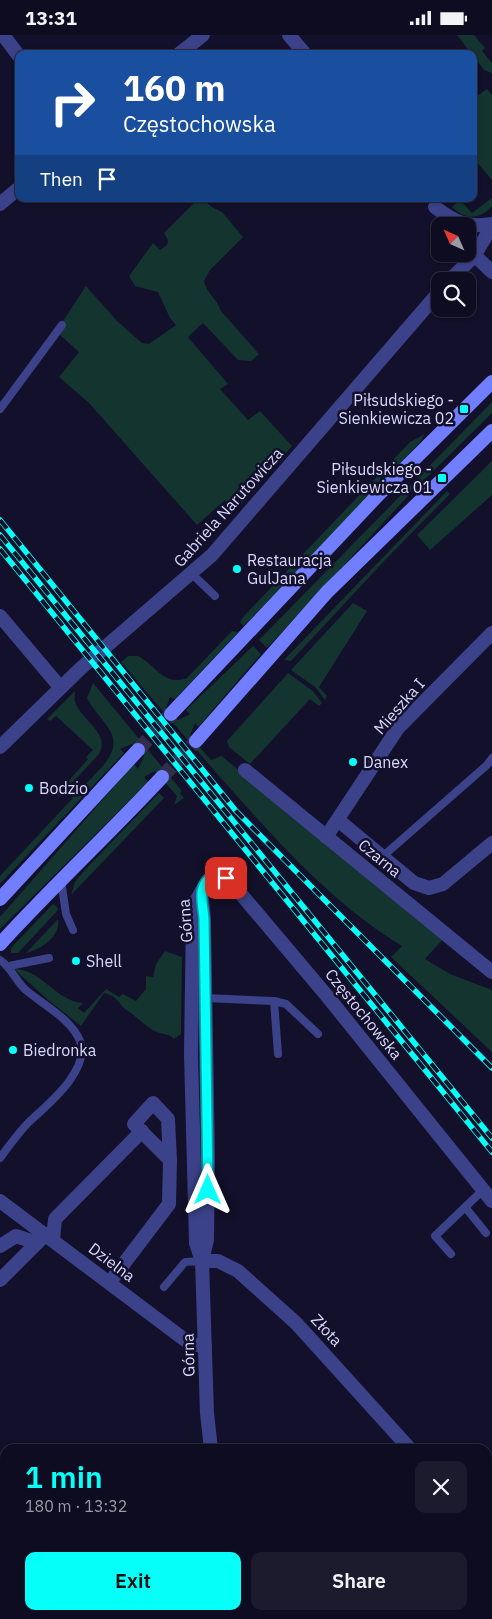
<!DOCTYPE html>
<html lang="en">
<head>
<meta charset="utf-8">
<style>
  body { margin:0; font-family:"IBM Plex Sans",sans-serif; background:#1c1a2d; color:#f1f3f6; height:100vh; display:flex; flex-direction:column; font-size:19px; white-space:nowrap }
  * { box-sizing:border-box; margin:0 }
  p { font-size:16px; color:#9b9ba5 }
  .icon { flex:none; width:28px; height:28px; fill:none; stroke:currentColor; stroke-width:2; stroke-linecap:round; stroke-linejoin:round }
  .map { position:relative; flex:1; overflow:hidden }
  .panel { position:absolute; left:0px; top:1409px; width:492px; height:176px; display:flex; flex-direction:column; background:#0e0c20; border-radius:15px 15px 0 0; box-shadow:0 1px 4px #0004,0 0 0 1px #2e2c3e }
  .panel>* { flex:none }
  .guide { position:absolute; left:15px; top:15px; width:462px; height:152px; border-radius:10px; box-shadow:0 1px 4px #0004,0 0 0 1px #2e2c3e; background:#1a4fa0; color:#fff; overflow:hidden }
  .needle { width:32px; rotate:315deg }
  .buttons { position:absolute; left:431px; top:182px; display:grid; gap:10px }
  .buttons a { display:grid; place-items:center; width:45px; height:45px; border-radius:10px; background:#0e0c20; box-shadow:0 1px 4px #0004,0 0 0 1px #2e2c3e; font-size:25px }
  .pin { position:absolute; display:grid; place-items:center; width:42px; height:42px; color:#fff; margin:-21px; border-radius:10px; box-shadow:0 2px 8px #0006 }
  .me { position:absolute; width:55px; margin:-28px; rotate:0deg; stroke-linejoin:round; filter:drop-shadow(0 0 4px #0008) }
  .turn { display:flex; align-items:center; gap:18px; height:105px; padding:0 25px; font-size:22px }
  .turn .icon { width:65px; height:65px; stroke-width:2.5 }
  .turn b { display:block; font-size:35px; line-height:42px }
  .then { display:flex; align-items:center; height:48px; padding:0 25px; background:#0003; gap:10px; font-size:19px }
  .round { display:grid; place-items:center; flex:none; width:52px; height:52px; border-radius:10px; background:#1c1a2d }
  .summary { display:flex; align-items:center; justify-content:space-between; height:85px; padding:0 25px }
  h1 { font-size:30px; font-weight:600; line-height:38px; color:#05fff9 }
  .primary-button { display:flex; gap:10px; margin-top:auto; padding:10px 25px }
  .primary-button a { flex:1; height:58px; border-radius:10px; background:#05fff9; color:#111; font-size:20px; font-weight:600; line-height:58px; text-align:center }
  .primary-button a+a { background:#1c1a2d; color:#f1f3f6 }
  .status { display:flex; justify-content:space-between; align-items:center; height:35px; padding:0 25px; background:#0e0c20; direction:ltr }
  .status svg { height:14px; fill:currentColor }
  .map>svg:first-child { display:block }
  .green { fill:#13342f }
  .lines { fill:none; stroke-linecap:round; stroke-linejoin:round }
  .secondary-tunnel { stroke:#302e4a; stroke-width:14; stroke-dasharray:14 7; stroke-linecap:butt }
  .service { stroke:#3b4289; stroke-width:8 }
  .minor { stroke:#3b4289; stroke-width:14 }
  .tertiary { stroke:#3b4289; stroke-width:14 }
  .secondary { stroke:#707eff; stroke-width:14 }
  .rail-casing { stroke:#05fff9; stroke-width:5.5 }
  .rail { stroke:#12102a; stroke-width:4; stroke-dasharray:11; stroke-linecap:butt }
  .route-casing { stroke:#03a6a2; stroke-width:12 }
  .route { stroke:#05fff9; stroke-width:9 }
  .poi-dot { fill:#05fff9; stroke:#12102a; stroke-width:2 }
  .labels { text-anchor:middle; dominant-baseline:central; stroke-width:5; stroke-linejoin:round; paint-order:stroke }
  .poi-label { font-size:16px; fill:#d9d9ff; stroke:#12102a; text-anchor:start }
  .street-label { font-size:16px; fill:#d9d9ff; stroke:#12102a }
</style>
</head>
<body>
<div class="status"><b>13:31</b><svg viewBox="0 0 49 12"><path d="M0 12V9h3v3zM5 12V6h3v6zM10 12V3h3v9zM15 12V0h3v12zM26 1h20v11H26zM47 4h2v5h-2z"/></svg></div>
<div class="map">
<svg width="492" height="1584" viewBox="0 0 492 1584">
  <rect width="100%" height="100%" fill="#12102a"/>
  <g class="green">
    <path d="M457 0H474L485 13 482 16 492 28V38L484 35Z"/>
    <path d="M474 54 479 60 487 54 492 60V145L474 124Z"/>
    <path d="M492 163V171C480 185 465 185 452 172L460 165 472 178Z"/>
    <path d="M198 164H202L212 172 222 177 243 202 210 235 204 246C206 257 217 264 221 276L259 319 251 326 238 325 203 288 188 302 228 349 220 354 248 385 260 376 292 411 233 478 225 465 197 490 89 368 59 342 79 317 60 300 66 290 63 286 86 251 117 286 142 308 149 309 176 290 170 283 158 257 135 251 129 241 153 208 160 215 167 210 168 205 164 198Z"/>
    <path d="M492 367V378L408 461 267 613 259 605Z"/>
    <path d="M425 399 420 407 244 591 240 587 244 581 410 407Z"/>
    <path d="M492 426V460L430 515 417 500Z"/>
    <path d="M447 456 450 459 387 523 291 626 284 625Z"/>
    <path d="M353 568 367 576 319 652 327 661 325 665 315 652 291 635Z"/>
    <path d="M232 596 238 597 175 664 170 662 166 673 178 685 190 679 186 675 253 611 261 619 198 692 195 688 190 701 211 725 221 721 224 723 443 904 425 924 450 939 492 955V1017L391 922 402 911C329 867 269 797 213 734 182 698 151 663 121 627L128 621H138C156 630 164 652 187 643Z"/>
    <path d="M288 638 313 656 322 668 319 671 310 664 250 729 229 712 227 706Z"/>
    <path d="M93 648 182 756 180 758 184 763 174 770 177 761 155 736 144 742 148 747 0 894V882L134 729 138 734 144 721 132 709 120 714 124 718 0 849V841L100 734C130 701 103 692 87 663Z"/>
    <path d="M75 656C75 659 74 664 75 667 81 685 111 698 99 719L59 762 57 759 88 724 86 722 93 715 56 681 50 686 47 684Z"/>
    <path d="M159 758 164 763 71 860 75 847 83 837Z"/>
    <path d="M53 869 57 872 58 875 18 918H11V913Z"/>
    <path d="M58 884C61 902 41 914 26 918Z"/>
    <path d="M165 916 182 922 181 999 174 1004C168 998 164 1000 157 997 147 993 137 982 128 976 119 971 119 961 104 958L81 991 48 965 14 934C42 934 55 966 83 968L78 973 84 978 106 954 119 962 123 959 136 966 146 954V941L153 942 156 929Z"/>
    <path d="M12 1580H76L84 1584H10Z"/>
  </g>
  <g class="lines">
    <g class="secondary-tunnel">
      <path d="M138 715 171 679"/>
      <path d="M162 742 196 706"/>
    </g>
    <g class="service">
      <path d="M0 374 62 290"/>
      <path d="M192 539 215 561"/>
      <path d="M382 822 487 730 492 723"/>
      <path d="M61 845 66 879 73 895"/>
      <path d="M0 925C12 933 16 947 27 956 44 970 72 985 80 1006 91 1035 47 1070 29 1087 18 1098 9 1111 0 1123"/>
      <path d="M9 931 49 923"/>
      <path d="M205 963 274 966 278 1019"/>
      <path d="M274 966 286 969 318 999"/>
      <path d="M465 1172 486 1198"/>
      <path d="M451 1219 435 1201 483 1155"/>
      <path d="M164 1252 185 1227 202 1226"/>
    </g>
    <g class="minor">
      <path d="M3 0 19 21"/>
      <path d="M289 0 305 19"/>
      <path d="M435 172C454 187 468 193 492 189"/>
      <path d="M468 214 492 237"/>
      <path d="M449 246 474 221 492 191"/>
      <path d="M0 581 60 652"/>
      <path d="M0 712 81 633 212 520 440 256"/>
      <path d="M245 735 492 937"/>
      <path d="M338 785 414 848 429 853 443 849 492 808"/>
      <path d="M326 802 398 693 492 598"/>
      <path d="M201 857 204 884 208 1122 207 1205 202 1226"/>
      <path d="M0 1166 185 1305 196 1310 205 1311"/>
      <path d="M53 1204 55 1184 142 1096"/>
      <path d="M0 1211 16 1201 37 1208"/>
      <path d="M202 1226H218L238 1236 296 1288 410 1414"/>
      <path d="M0 1245 46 1199"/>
      <path d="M110 1247 169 1169 170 1125 134 1089 153 1068 168 1084 170 1125"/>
      <path d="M211 1414 207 1378 202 1226 196 1208 191 1019 193 882 195 868 208 845 220 840 230 846 327 961 492 1166"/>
      <path d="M488 1502 492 1507"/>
      <path d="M232 1580 233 1584"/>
      <path d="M252 1584 297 1583 300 1580"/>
    </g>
    <g class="tertiary">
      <path d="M179 19 203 0"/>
      <path d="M0 169 19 153"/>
    </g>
    <g class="secondary">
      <path d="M171 679 378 460 492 347"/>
      <path d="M196 706 327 557 492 396"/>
      <path d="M0 864 138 715"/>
      <path d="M0 909C52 852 109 799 162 742"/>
    </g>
    <g class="rail-casing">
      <g id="rail">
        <path d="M0 485 236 776 492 1033"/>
        <path d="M0 500 492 1103"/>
        <path d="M0 514 492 1117"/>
      </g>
    </g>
    <use href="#rail" class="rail"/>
  </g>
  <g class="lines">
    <g class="route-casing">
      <path id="route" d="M208 1155 204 884C203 869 196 850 213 841L226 843"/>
    </g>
    <use href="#route" class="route"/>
  </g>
  <g class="poi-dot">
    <rect x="459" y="369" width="10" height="10" rx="2.5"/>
    <rect x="437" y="438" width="10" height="10" rx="2.5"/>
    <circle cx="237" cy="534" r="5"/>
    <circle cx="353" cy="727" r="5"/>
    <circle cx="29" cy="753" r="5"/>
    <circle cx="76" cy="926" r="5"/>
    <circle cx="13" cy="1015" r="5"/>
  </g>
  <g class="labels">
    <g class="poi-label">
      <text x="454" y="365" text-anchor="end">Piłsudskiego -<tspan x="454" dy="18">Sienkiewicza 02</tspan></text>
      <text x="432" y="434" text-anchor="end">Piłsudskiego -<tspan x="432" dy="18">Sienkiewicza 01</tspan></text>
      <text x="247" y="525">Restauracja<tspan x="247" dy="18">GulJana</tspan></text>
      <text x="363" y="727">Danex</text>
      <text x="39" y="753">Bodzio</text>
      <text x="86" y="926">Shell</text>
      <text x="23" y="1015">Biedronka</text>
    </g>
    <g class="street-label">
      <text transform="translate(228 472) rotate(-48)">Gabriela Narutowicza</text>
      <text transform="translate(399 671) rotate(-49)">Mieszka I</text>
      <text transform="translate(380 823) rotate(39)">Czarna</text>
      <text transform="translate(185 886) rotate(-94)">Górna</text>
      <text transform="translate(364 979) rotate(51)">Częstochowska</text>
      <text transform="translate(112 1227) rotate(37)">Dzielna</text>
      <text transform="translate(327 1295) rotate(47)">Złota</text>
      <text transform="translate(188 1320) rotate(-91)">Górna</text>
    </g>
  </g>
</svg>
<div class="buttons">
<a><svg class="needle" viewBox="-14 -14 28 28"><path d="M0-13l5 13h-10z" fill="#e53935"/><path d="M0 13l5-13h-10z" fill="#9b9ba5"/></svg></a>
<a><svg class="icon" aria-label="search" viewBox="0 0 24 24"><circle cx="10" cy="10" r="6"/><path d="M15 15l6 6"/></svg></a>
</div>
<div class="pin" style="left:226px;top:843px;background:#d93025"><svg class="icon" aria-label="arrive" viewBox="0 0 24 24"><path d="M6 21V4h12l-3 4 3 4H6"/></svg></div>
<svg class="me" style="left:208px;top:1155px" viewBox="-20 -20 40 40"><path d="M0-17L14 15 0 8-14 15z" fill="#05fff9" stroke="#fff" stroke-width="4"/></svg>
<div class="guide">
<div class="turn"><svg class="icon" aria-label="right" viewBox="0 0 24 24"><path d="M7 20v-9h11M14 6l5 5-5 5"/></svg><div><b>160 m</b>Częstochowska</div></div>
<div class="then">Then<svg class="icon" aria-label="arrive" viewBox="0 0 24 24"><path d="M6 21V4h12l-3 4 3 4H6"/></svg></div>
</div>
<section class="panel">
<div class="summary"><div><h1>1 min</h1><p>180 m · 13:32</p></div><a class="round"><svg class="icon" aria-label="close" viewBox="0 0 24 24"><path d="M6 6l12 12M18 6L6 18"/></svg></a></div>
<div class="primary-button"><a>Exit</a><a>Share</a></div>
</section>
</div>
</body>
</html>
